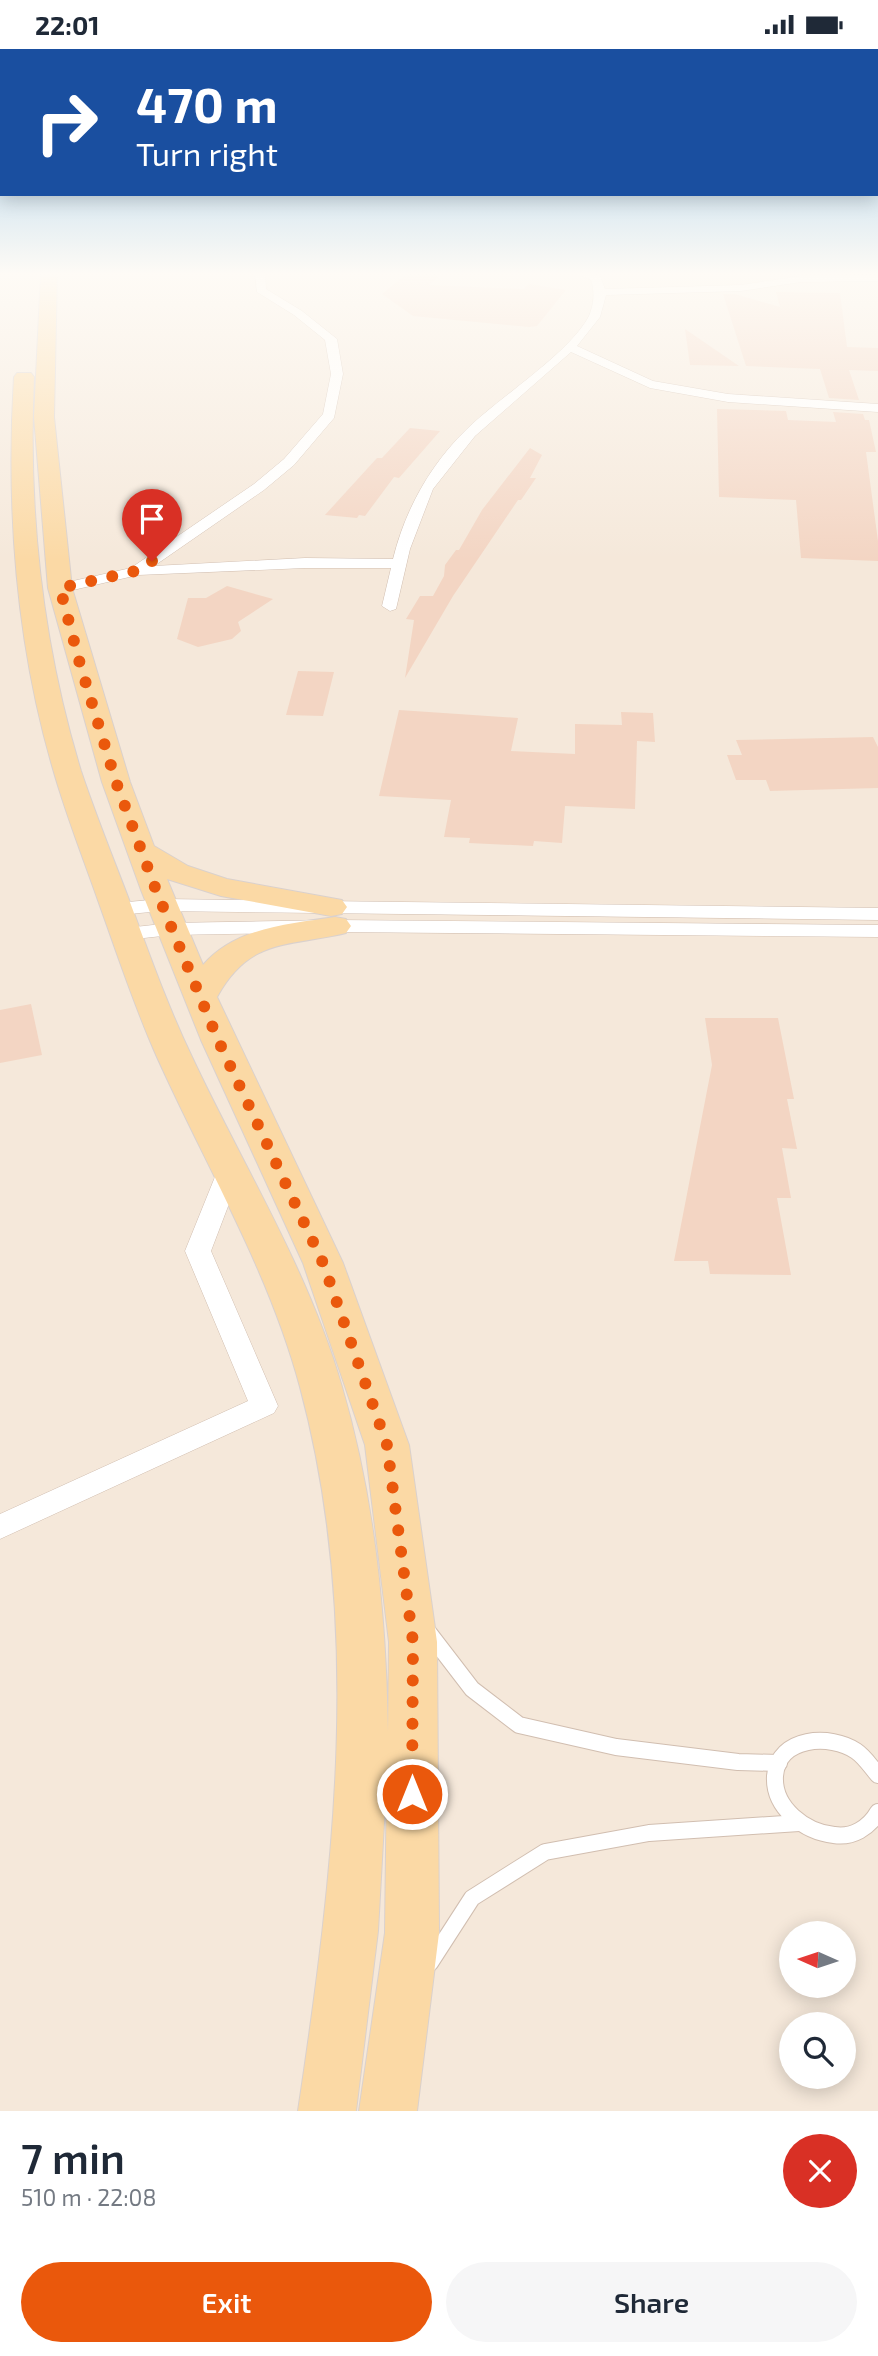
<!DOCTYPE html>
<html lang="en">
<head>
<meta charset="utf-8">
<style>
  body { margin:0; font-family:"Exo 2",sans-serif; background:#f6f6f7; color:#1f2937; height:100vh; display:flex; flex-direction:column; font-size:26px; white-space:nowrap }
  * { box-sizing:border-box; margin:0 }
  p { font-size:23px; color:#747a83 }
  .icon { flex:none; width:38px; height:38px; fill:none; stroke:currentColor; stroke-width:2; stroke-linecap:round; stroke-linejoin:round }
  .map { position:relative; height:2062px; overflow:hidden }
  .panel { display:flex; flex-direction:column; background:#fff; flex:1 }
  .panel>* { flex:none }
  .top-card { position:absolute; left:0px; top:0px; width:878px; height:147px; box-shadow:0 4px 18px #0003; background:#1a4fa0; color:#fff; overflow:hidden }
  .needle { width:46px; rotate:273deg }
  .buttons { position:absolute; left:779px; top:1872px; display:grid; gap:14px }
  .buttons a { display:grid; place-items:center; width:77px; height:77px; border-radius:50%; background:#fff; box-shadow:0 4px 18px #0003; font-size:35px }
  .pin { position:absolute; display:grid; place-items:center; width:60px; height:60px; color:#fff; margin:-72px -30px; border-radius:50% 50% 50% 0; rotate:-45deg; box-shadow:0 0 7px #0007 }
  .pin .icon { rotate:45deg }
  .me { position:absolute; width:77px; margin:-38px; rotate:0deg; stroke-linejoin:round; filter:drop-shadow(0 0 5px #0008) }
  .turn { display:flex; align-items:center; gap:24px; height:147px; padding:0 21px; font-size:32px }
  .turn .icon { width:91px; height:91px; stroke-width:2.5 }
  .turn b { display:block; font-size:49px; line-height:60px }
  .round { display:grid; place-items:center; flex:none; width:74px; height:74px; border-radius:37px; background:#f6f6f7 }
  .head { display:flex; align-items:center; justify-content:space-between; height:119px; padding:0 21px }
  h1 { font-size:42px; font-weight:600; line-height:52px }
  .action { display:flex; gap:14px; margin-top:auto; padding:14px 21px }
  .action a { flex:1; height:80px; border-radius:42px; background:#ea580c; color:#fff; font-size:28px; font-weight:600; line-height:80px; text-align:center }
  .action a+a { background:#f6f6f7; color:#1f2937 }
  .status { display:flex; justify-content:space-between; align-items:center; height:49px; padding:0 35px; background:#fff; direction:ltr }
  .status svg { height:19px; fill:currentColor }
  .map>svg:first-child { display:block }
  .residential { fill:#f5e8da; fill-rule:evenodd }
  .building { fill:#f3d5c3 }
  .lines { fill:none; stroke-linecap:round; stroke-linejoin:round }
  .service-casing { stroke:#d1beb0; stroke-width:18 }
  .minor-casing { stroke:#d1beb0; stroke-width:1 }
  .primary-casing { stroke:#dad1cd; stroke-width:2 }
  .service { stroke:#fff; stroke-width:16 }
  .minor { fill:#fff; fill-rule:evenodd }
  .primary { fill:#fbd9a5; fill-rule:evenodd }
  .route { stroke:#ea580c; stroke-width:12; stroke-dasharray:0 21.6 }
</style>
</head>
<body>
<div class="status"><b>22:01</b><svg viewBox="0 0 49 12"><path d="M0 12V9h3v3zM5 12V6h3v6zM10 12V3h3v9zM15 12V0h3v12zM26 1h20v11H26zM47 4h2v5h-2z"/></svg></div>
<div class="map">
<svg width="878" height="2062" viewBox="0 0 878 2062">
  <rect width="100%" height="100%" fill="#fdf6ec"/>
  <path class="residential" d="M0 223H878V2062H0ZM791 1885H844V1937H791ZM791 1976H844V2028H791Z"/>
  <g class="building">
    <path d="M409 223H444L429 236 524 240 529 235 566 241 537 277 529 278 413 267 382 245Z"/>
    <path d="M776 243 840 244 847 298 878 299V322L849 321 859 351 829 349 820 320 746 317 723 245H735L780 258Z"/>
    <path d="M685 280 739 317 690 316Z"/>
    <path d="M717 360 786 362 788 371 836 373 833 363 863 365 865 371H869L876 403H866L878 492V512L801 509 796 451 719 448Z"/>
    <path d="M410 379 440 382 399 429 394 428 365 467 359 466 357 469 325 466 377 409H382Z"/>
    <path d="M530 399 542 406 530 429H536L521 451H518L453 547 405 629 414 571 406 570 420 547H433L444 527 445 516 456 501H459L482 461Z"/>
    <path d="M227 537 273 550 238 573 241 582 232 590 198 598 177 590 188 549H206Z"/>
    <path d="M298 622 334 623 323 667 286 666Z"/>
    <path d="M399 661 518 669 511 702 575 705V675L622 676 621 663 653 664 655 693 637 692 635 760 565 757 562 794 534 792 533 797 469 794 470 789 444 788 451 751 379 747Z"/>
    <path d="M873 688 878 698V739L770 742 766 731H736L727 706H742L736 691Z"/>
    <path d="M31 955 42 1006 0 1014V961Z"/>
    <path d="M705 969H778L794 1050H787L797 1100 782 1099 791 1149H777L791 1226 710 1225 708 1212H674L712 1016Z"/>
  </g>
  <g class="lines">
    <g class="service-casing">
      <g id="service">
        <path d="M429 1584 472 1640 519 1676 616 1698 738 1713 779 1714"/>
        <path d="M878 1726C871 1718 865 1708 856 1702 831 1685 778 1687 775 1727 773 1759 805 1783 834 1786 852 1789 869 1779 878 1763"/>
        <path d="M430 1914 472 1849 545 1803 649 1784 799 1774"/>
      </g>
    </g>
    <g class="minor-casing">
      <g id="minor">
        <path d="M255 223H265L266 240 302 262 337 290 343 325 334 369 294 416 264 441 154 517 305 509 393 510C405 461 430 416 466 381 498 349 569 305 589 267 594 255 595 243 591 231L574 223H589L600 227 605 240 741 236 801 227 878 226V232L801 233 741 242 606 246 600 268 577 297 653 332 728 345 878 355V363L728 353 650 339 571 303 475 387 433 440 410 500 396 560 390 562 382 557 391 519H305L138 526 60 544 55 542 52 539 55 536 131 519 254 435 284 410 323 365 331 325 325 291 294 266 257 243Z"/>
        <path d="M162 850 878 859V871L162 862 117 866 110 864 107 860 110 856 117 854Z"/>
        <path d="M335 871 878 876V888L335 883 171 886 126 891 119 889 116 885 119 881 126 879 171 874Z"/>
        <path d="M231 1110 239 1112 243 1118 211 1202 278 1357 274 1364 0 1490V1465L248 1352 185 1202 219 1118 223 1112Z"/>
      </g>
    </g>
    <g class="primary-casing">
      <path id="primary" d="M41 223H57L54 368 72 539 130 733 154 797 188 817 227 830 331 849 342 851 347 858 342 865 331 867 221 847 167 830 203 916C236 878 289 875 335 868L346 870 351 877 346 884C288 898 250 888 217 948L343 1214 409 1396 437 1593 439 1884 417 2062H359L385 1884 387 1721 378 1882 356 2062H298C334 1822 364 1576 300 1338 269 1222 206 1117 157 1008 135 959 118 907 100 857 84 811 66 766 53 720 16 593 6 460 14 328L17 324H31L34 328C28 461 42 594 81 722 96 767 114 811 131 856 150 907 168 958 192 1008 243 1117 309 1222 342 1338 375 1451 386 1566 388 1683L389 1593 365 1396 303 1214 201 991 141 841 102 733 48 539 34 368Z"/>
    </g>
    <use href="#service" class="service"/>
    <use href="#minor" class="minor"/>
    <use href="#primary" class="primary"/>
  </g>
  <linearGradient id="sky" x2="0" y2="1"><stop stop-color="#97c7e8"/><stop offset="0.44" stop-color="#fefbf6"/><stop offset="1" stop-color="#fefbf6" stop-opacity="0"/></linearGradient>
  <rect width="878" height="511" fill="url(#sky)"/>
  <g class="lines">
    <path class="route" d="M152 512 136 522 60 539 80 615 116 733 156 841 218 991 323 1214 387 1396 413 1593 412 1745"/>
  </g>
</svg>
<div class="buttons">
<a><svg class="needle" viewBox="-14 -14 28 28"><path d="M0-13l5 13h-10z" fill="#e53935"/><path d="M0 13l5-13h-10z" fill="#747a83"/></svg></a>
<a><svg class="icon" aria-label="search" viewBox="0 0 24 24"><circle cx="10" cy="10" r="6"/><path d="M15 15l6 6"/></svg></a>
</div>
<div class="pin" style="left:152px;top:512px;background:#d93025"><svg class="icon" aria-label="arrive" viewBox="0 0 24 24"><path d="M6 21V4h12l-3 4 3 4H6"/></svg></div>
<svg class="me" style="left:412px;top:1745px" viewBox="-20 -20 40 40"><circle r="17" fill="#ea580c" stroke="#fff" stroke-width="3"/><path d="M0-11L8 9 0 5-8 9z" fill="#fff"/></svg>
<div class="top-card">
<div class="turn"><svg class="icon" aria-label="right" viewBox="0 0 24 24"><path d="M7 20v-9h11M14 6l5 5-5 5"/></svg><div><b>470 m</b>Turn right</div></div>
</div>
</div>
<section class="panel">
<div class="head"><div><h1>7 min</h1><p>510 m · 22:08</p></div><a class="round" style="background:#d93025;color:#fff"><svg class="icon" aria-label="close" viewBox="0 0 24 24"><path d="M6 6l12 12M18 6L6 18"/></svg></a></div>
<div class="action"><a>Exit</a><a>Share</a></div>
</section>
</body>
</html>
